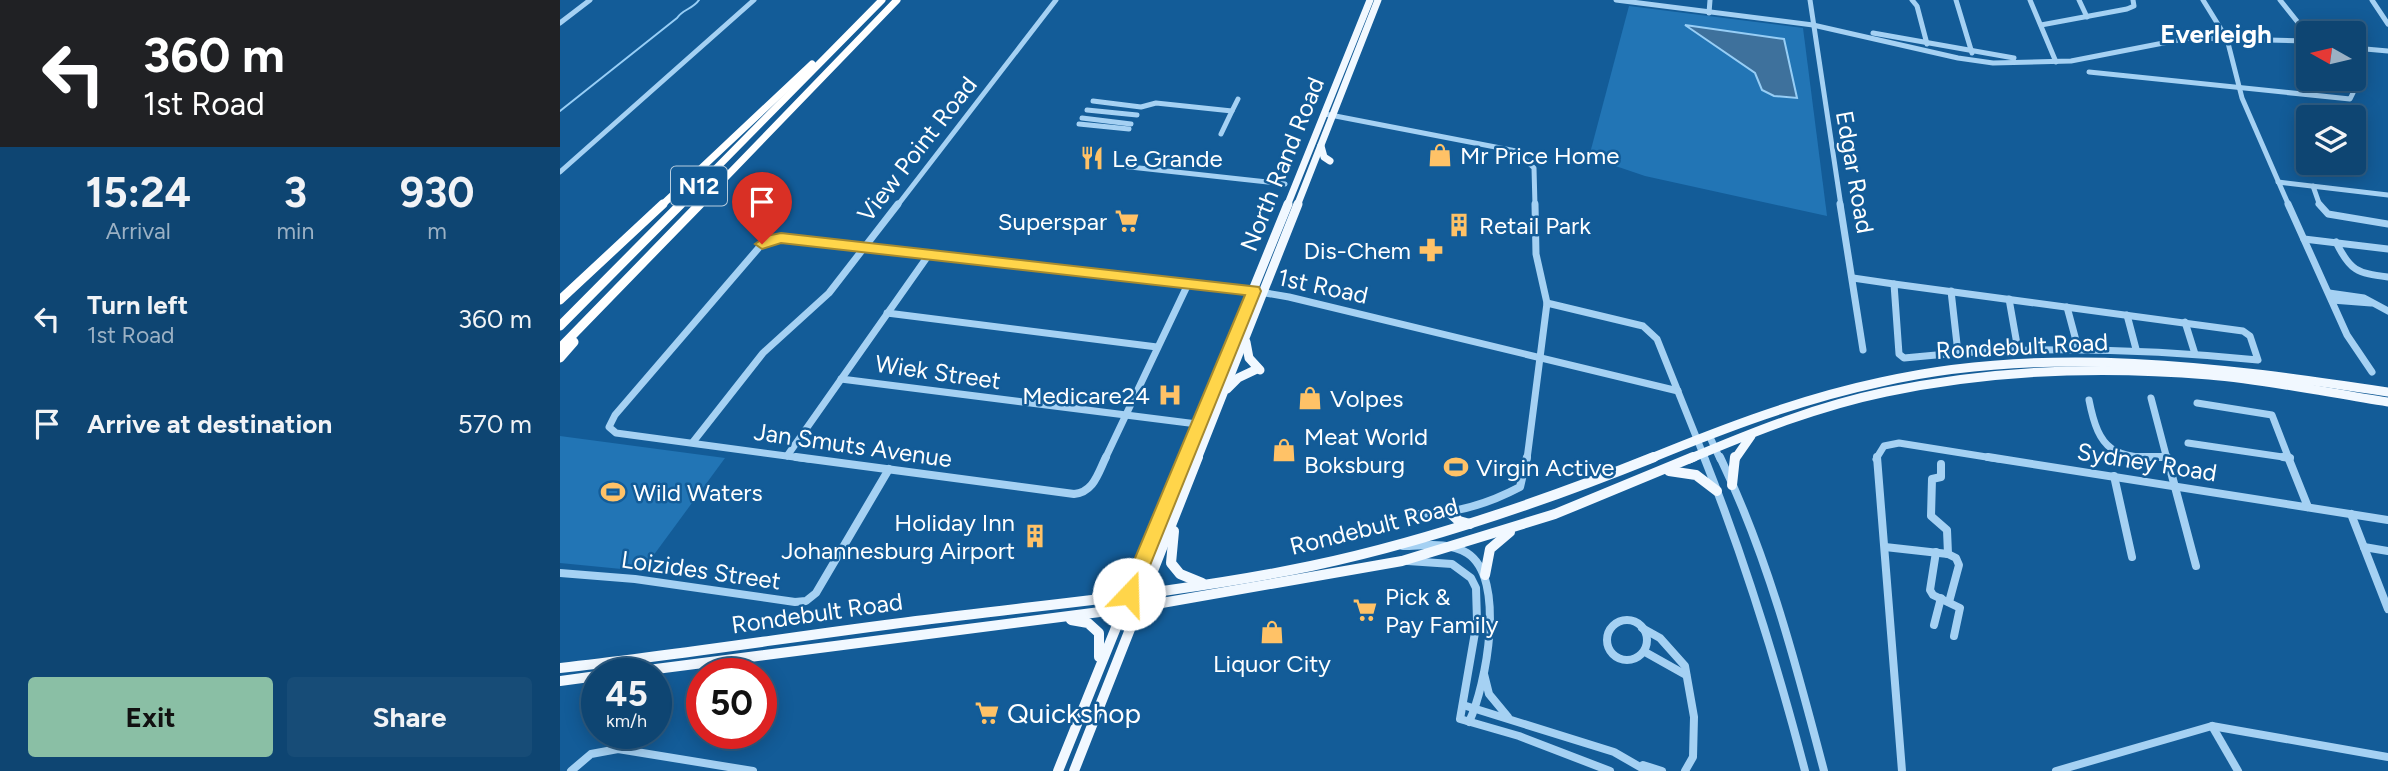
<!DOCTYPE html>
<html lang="en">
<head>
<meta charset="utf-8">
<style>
  body { margin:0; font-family:Figtree,sans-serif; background:#174c77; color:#f1f3f6; height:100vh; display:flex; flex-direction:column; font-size:26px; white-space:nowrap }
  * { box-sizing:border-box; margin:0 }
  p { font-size:23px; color:#9bb1c4 }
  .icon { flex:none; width:38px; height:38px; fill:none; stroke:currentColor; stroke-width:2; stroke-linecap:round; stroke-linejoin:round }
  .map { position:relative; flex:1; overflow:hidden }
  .drawer { display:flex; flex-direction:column; background:#0e4572; width:560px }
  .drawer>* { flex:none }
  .guide { background:#202124; color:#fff; overflow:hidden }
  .needle { width:46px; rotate:278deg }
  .controls { position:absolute; left:1736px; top:21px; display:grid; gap:14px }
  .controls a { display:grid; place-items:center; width:70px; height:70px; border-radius:7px; background:#0e4572; box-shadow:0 4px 18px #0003,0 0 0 2px #2e5d84; font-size:35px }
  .speed { position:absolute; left:21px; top:658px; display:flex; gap:14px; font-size:35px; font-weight:700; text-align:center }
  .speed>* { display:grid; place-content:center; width:91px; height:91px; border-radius:50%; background:#0e4572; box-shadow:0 4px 18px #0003,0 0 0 2px #2e5d84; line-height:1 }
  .speed small { font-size:18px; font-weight:400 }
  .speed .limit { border:10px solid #d22; background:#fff; color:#111 }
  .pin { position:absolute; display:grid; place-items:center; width:60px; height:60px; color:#fff; margin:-72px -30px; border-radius:50% 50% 50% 0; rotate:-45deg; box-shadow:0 0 7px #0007 }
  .pin .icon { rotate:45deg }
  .me { position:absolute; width:77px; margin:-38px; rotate:21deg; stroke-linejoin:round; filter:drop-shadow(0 0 5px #0008) }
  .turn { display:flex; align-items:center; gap:24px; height:147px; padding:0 28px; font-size:32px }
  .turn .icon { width:91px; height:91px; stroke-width:2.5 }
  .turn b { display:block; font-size:49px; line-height:60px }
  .eta { display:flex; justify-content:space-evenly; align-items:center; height:119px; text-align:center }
  .eta b { font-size:42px; font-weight:700; line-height:49px }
  .primary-button { display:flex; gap:14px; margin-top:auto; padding:14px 28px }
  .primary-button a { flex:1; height:80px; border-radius:7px; background:#8abfa5; color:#111; font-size:28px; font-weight:700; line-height:80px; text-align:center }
  .primary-button a+a { background:#174c77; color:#f1f3f6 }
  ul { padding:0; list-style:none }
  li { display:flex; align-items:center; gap:21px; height:105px; padding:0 28px }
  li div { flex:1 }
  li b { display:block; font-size:26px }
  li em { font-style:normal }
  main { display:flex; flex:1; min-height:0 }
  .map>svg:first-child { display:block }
  .green { fill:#2275b5 }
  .water { fill:#3e719c; stroke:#97cef6; stroke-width:2 }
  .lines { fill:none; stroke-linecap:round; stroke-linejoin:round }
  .stream { stroke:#97cef6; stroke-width:2 }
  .minor-far2 { stroke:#a5d1f3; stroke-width:5 }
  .minor-far1 { stroke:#a5d1f3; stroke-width:7 }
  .minor { stroke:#a5d1f3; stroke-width:8 }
  .major-far2 { stroke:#f1f8ff; stroke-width:7 }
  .major-far1 { stroke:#f1f8ff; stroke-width:9 }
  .major { stroke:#f1f8ff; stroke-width:10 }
  .highway-far1 { stroke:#fff; stroke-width:7 }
  .highway { stroke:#fff; stroke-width:9 }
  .route { fill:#ffd54a; stroke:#a68a30; stroke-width:2 }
  .labels { text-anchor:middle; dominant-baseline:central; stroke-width:5; stroke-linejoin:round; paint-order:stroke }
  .shield { fill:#135c98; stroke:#b8cee0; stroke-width:2 }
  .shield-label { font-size:23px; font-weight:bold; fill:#fff }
  .street-label { font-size:24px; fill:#fff; stroke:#135c98 }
  .poi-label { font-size:24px; fill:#fff; stroke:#135c98; text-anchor:start }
  .far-district-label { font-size:26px; font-weight:bold; fill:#fff; stroke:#135c98 }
  .near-poi-label { font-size:28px; fill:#fff; stroke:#135c98; text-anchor:start }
</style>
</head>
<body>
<main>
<section class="drawer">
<div class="guide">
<div class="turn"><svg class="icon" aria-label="left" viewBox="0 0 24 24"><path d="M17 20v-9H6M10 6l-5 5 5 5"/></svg><div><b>360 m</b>1st Road</div></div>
</div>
<div class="eta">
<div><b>15:24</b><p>Arrival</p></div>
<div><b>3</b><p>min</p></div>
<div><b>930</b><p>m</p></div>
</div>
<ul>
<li><svg class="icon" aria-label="left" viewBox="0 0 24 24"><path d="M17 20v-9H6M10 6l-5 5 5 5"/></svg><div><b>Turn left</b><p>1st Road</p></div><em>360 m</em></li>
<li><svg class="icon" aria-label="arrive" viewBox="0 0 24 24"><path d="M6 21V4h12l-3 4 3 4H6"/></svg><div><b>Arrive at destination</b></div><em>570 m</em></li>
</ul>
<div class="primary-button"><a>Exit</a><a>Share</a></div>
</section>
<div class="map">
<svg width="1828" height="771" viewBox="0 0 1828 771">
  <rect width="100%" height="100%" fill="#135c98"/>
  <g class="green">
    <path d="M1069 6 1243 28 1267 216 1085 176 1029 157Z"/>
    <path d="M0 436 165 458 82 571 0 563Z"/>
  </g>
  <path class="water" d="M1125 25 1224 39 1237 98 1214 96 1202 90 1195 73Z"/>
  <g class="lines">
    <path class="stream" d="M0 111 117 18C123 9 133 9 139 0"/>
    <g class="minor-far2">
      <path d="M1056 0 1253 25 1398 58 1433 63 1511 61 1629 38 1748 41"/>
      <path d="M1250 0 1281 206"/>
      <path d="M1352 0 1357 6 1367 44"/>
      <path d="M1396 0 1412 53"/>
      <path d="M1470 0 1496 62"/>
      <path d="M1519 0 1527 17"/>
      <path d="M1643 0 1667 39 1682 98 1729 206"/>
      <path d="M1720 0 1748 35"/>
      <path d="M1812 0 1828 24"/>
      <path d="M1149 13 1150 0"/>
      <path d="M0 23 30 0"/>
      <path d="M1481 25 1567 9 1574 6 1573 0"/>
      <path d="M1313 33 1454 58"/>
      <path d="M1794 48 1828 51"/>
      <path d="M1529 72 1790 99 1793 93 1782 79"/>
      <path d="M533 101 581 107 596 103 672 111 661 134"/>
      <path d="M527 110 577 115"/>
      <path d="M672 111 678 99"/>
      <path d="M765 114 956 151 974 168 975 206"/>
      <path d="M522 118 571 124"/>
      <path d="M519 124 569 129"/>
      <path d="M561 166 725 184"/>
      <path d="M0 172 194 0"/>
      <path d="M1718 182 1828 195"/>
      <path d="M1753 186 1760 206"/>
      <path d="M337 206 496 0"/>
    </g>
    <g class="minor-far1">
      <path d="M1280 204 1303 350"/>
      <path d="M1728 204 1787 335 1812 372"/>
      <path d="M1759 204 1768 214 1828 224"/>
      <path d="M1744 239 1828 249"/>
      <path d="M1776 242C1790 271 1797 273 1828 277"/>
      <path d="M1293 278 1334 284"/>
      <path d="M1334 284 1683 331 1690 336 1698 360C1579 348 1463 345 1344 358L1339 354Z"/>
      <path d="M1391 291 1398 353"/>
      <path d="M1769 293 1804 298 1828 311"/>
      <path d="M1449 299 1458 350"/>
      <path d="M1772 300 1811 303"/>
      <path d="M987 303 1083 326 1097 339 1145 459"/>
      <path d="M1507 307 1518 348"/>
      <path d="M327 313 597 347"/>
      <path d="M1567 315 1576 349"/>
      <path d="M1625 322 1635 354"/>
      <path d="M281 379 637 424"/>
      <path d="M1591 398 1607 459"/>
      <path d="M1529 400C1539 451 1553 459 1606 457"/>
      <path d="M1637 403 1712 415 1729 459"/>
      <path d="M1149 435 1160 459"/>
      <path d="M133 442 203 353 269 293 338 204"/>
      <path d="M1628 443 1730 458"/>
      <path d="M227 456 370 253"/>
      <path d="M249 459 56 433 49 427 55 415 202 244 215 238 694 291 729 297 1118 391"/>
      <path d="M545 459 628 284"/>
      <path d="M967 459 987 303 976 254 975 204"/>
      <path d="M1316 459 1324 446 1339 443 1439 459"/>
    </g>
    <g class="minor">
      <path d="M236 457 514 494C534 492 538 473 546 457"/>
      <path d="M1144 457C1185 560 1217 664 1245 771"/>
      <path d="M1160 457C1208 557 1236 664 1264 771"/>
      <path d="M1317 457 1342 771"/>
      <path d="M1428 457 1828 520"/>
      <path d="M1576 457H1606"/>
      <path d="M1607 457 1636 566"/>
      <path d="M1723 457 1730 458"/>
      <path d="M1728 457 1748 507"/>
      <path d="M1381 464V477L1372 479 1371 516 1387 530 1388 554"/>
      <path d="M1554 476 1572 557"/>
      <path d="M853 514C890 515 928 504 960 487L967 457"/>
      <path d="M1791 514 1828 609"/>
      <path d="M843 546C864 546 887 541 907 553 947 578 926 686 909 722"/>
      <path d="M1325 547 1388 554 1396 558 1399 565 1389 602"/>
      <path d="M1804 547 1828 551"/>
      <path d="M1376 552 1370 590 1373 595 1400 608 1394 636"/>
      <path d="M848 561 892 564 911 578 916 588 917 621 900 719 959 736 1050 771"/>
      <path d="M0 573 75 579 235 602 246 601 256 593 329 469"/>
      <circle cx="1067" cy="640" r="20"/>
      <path d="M1374 625 1381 598"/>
      <path d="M1082 628 1100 638 1125 666 1134 717 1133 757 1125 771"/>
      <path d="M1085 652 1126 675"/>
      <path d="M924 674 929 694 948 717"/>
      <path d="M903 705 1054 752 1087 771"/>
      <path d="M1652 726 1678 771"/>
      <path d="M1083 765 1102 771"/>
      <path d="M11 771 31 754 58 749 193 771"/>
      <path d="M1496 771 1652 726 1828 757"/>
    </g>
    <g class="major-far2">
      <path d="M761 146 764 157 770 161"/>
      <path d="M727 206 810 0"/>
      <path d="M737 206 818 0"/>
    </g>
    <g class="major-far1">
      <path d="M686 342 689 358 700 370"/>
      <path d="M667 389 678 378 697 369"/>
      <path d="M624 459 728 204"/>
      <path d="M637 459 738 204"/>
      <path d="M1089 459C1165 428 1241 399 1321 382 1487 344 1662 367 1828 392"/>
      <path d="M1129 459C1193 432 1258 406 1326 392 1431 370 1542 366 1649 375 1709 380 1769 393 1828 402"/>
      <path d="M1175 459 1191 436"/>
    </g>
    <g class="major">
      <path d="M1109 471 1136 475 1157 491"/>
      <path d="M1172 485 1175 457"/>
      <path d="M888 511 899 521 910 524"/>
      <path d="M614 531 611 563 620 574 642 583"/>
      <path d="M925 575 930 549 950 532"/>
      <path d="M537 595 555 589 575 572"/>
      <path d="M511 620 528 623 539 633V657"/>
      <path d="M0 668C119 655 237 636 356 621 488 604 621 593 751 566 869 541 982 502 1094 457"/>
      <path d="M57 674 579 607 842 561 995 514 1133 457"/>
      <path d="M0 681 37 676"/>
      <path d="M498 771 625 457"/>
      <path d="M514 771 638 457"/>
    </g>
    <g class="highway-far1">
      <path d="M101 206 252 64"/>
      <path d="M119 206 322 0"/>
      <path d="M138 206 337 0"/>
    </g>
    <g class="highway">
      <path d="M0 300 103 204"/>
      <path d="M0 326 121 204"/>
      <path d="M0 348 140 204"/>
      <path d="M0 358 14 342"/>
    </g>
  </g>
  <path class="route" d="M221 233 699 287 701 291 576 600 569 602 563 600 560 594 685 295 221 243 202 249 195 244 206 236Z"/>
  <defs>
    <g id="shop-bare" transform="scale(1.89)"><path d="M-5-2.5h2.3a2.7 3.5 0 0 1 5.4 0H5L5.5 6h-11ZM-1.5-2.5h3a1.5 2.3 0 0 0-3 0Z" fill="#ffc267" stroke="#135c98" stroke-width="2.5" paint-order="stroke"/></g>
    <g id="restaurant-bare" transform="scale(1.89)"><path d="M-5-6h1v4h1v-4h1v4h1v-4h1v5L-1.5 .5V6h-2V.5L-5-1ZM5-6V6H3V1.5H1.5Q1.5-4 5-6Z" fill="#ffc267" stroke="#135c98" stroke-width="2.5" paint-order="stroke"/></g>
    <g id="supermarket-bare" transform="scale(1.89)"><path d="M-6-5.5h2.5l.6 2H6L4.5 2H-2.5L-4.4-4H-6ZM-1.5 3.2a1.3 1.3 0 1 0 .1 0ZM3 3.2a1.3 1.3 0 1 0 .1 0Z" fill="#ffc267" stroke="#135c98" stroke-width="2.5" paint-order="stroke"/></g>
    <g id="building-bare" transform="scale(1.89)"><path d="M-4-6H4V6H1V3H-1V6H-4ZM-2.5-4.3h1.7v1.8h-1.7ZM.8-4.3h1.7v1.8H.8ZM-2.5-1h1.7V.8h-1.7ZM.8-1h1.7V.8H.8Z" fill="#ffc267" stroke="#135c98" stroke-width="2.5" paint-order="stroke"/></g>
    <g id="pharmacy-bare" transform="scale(1.89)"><path d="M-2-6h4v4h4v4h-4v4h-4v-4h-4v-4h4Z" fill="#ffc267" stroke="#135c98" stroke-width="2.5" paint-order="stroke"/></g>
    <g id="hospital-bare" transform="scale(1.89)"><path d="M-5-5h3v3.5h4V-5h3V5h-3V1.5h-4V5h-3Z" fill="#ffc267" stroke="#135c98" stroke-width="2.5" paint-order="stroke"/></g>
    <g id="stadium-bare" transform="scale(1.89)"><path d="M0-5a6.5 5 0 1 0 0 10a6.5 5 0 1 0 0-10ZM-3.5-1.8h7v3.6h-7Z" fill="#ffc267" stroke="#135c98" stroke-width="2.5" paint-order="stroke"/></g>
  </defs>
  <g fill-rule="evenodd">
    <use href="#shop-bare" x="880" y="155"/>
    <use href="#restaurant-bare" x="532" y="158"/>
    <use href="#supermarket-bare" x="567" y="221"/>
    <use href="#building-bare" x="899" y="225"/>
    <use href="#pharmacy-bare" x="871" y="250"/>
    <use href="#hospital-bare" x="610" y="395"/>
    <use href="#shop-bare" x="750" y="398"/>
    <use href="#shop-bare" x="724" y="450"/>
    <use href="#stadium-bare" x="896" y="467"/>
    <use href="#stadium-bare" x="53" y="492"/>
    <use href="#building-bare" x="475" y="536"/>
    <use href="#supermarket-bare" x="805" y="610"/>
    <use href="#shop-bare" x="712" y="632"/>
    <use href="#supermarket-bare" x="427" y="713"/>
  </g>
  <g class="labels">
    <rect class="shield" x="111" y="166.5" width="56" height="39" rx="5"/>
    <g class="shield-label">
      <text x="139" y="186">N12</text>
    </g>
    <g class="street-label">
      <text transform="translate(357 149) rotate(-52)">View Point Road</text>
      <text transform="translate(722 164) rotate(-68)">North Rand Road</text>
      <text transform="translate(1295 172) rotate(80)">Edgar Road</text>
      <text transform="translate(763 286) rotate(12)">1st Road</text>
      <text transform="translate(1462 346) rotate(-3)">Rondebult Road</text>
      <text transform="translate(378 372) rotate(8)">Wiek Street</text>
      <text transform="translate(293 445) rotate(8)">Jan Smuts Avenue</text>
      <text transform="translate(1587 462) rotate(9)">Sydney Road</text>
      <text transform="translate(814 526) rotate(-14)">Rondebult Road</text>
      <text transform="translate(141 570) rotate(8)">Loizides Street</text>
      <text transform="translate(257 613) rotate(-8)">Rondebult Road</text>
    </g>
    <g class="poi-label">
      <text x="900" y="155">Mr Price Home</text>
      <text x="552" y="158">Le Grande</text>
      <text x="547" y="221" text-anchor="end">Superspar</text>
      <text x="919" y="225">Retail Park</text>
      <text x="851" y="250" text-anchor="end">Dis-Chem</text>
      <text x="590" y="395" text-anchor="end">Medicare24</text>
      <text x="770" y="398">Volpes</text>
      <text x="744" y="436">Meat World<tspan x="744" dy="28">Boksburg</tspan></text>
      <text x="916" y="467">Virgin Active</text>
      <text x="73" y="492">Wild Waters</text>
      <text x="455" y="522" text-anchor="end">Holiday Inn<tspan x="455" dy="28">Johannesburg Airport</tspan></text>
      <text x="825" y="596">Pick &amp;<tspan x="825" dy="28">Pay Family</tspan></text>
      <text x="712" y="663" text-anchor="middle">Liquor City</text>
    </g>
    <g class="far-district-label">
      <text x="1656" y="34">Everleigh</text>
    </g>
    <g class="near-poi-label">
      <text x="447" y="713">Quickshop</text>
    </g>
  </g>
</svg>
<div class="controls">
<a><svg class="needle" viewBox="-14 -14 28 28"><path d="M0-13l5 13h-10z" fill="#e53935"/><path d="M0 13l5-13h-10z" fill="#9bb1c4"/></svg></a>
<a><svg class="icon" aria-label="layers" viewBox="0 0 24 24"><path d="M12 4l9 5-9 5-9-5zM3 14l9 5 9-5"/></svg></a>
</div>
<div class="speed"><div>45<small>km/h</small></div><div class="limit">50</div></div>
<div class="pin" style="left:202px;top:244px;background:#d93025"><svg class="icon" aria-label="arrive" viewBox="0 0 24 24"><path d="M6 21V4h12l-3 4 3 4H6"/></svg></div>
<svg class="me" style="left:569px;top:594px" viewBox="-20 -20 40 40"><circle r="19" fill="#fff"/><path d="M0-13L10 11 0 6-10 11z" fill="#ffd54a"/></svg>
</div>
</main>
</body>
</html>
